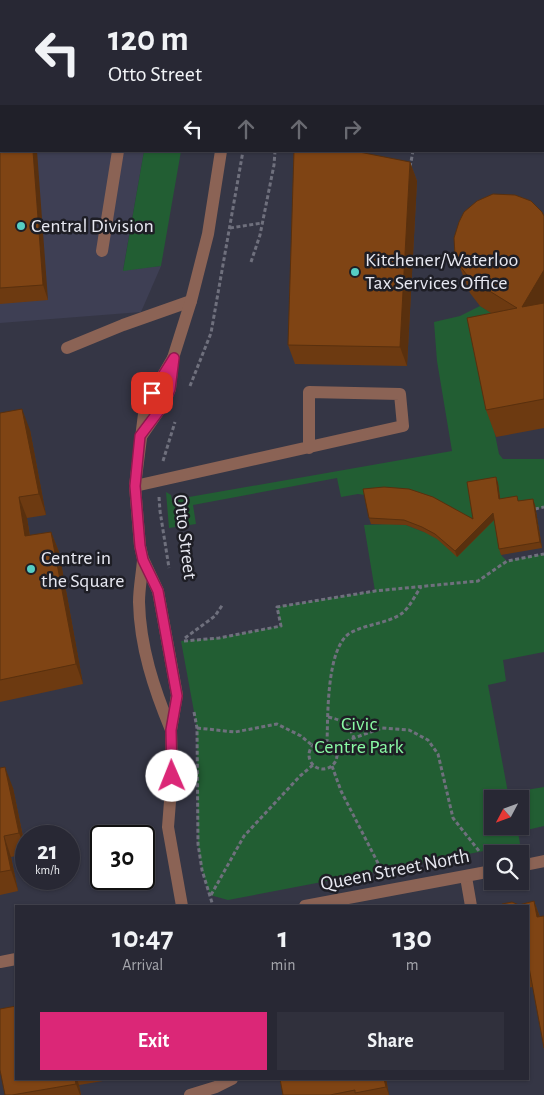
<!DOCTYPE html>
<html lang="en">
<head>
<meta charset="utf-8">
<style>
  body { margin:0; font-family:"Alegreya Sans",sans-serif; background:#30303c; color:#f1f3f6; height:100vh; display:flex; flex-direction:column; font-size:19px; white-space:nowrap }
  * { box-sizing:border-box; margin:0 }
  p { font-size:16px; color:#a5a6ac }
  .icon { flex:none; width:28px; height:28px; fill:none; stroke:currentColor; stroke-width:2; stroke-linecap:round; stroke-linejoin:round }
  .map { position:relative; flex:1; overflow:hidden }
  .panel { position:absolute; left:15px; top:905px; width:514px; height:175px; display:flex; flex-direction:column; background:#282834; border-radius:0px; box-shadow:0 1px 4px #0004,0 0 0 1px #44444f }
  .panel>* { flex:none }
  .top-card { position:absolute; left:0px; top:0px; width:545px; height:152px; box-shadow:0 1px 4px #0004,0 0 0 1px #44444f; background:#282834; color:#f1f3f6; overflow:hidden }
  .needle { width:32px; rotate:229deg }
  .fabs { position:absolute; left:484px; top:790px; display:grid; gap:10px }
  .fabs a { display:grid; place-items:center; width:45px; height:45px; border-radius:0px; background:#282834; box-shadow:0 1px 4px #0004,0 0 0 1px #44444f; font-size:25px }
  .speed { position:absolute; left:15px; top:825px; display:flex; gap:10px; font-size:25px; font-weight:700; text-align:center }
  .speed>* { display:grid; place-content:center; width:65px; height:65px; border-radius:50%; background:#282834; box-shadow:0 1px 4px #0004,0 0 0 1px #44444f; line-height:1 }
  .speed small { font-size:12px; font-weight:400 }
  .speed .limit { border:2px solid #111; border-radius:8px; background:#fff; color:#111 }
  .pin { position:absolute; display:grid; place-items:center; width:42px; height:42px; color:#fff; margin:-21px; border-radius:10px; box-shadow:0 2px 8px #0006 }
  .me { position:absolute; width:55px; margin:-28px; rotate:359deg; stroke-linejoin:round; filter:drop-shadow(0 0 4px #0008) }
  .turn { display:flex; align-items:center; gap:18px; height:105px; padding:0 25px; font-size:22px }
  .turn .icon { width:65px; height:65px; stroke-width:2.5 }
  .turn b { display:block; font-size:35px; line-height:42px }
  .lanes { display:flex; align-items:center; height:48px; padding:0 25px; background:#0003; justify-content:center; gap:25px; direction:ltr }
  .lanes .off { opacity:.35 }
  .eta { display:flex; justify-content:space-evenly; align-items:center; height:85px; text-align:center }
  .eta b { font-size:30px; font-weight:700; line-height:35px }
  .primary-button { display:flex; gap:10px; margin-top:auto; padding:10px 25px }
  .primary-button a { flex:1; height:58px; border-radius:0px; background:#db2777; color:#fff; font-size:20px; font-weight:700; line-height:58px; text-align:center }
  .primary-button a+a { background:#30303c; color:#f1f3f6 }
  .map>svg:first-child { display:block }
  .built { fill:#3e3f54 }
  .green { fill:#225e33; fill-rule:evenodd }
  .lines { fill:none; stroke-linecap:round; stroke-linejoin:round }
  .path { stroke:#6f707d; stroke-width:3; stroke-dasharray:4 2.5; stroke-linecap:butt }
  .minor { stroke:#8b6355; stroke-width:12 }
  .major { stroke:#db8a6f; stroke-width:12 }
  .wall { fill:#6d3a11 }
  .shaded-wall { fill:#59300e }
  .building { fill:#7f4414; stroke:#59300e }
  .route-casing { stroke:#8e194d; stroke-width:12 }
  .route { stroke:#db2777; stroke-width:9 }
  .poi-dot { fill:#56cec4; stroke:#1e1e25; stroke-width:2 }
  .labels { text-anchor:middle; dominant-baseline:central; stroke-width:5; stroke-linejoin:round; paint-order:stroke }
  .poi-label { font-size:20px; fill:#e7e8f1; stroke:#1e1e25; text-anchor:start }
  .street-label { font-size:20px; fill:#e7e8f1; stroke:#1e1e25 }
  .park-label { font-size:20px; fill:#8af9a4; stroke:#1e1e25 }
</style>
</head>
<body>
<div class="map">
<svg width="544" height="1095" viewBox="0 0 544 1095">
  <rect width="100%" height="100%" fill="#353645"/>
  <path class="built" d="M0 60 1 151H144L123 270 161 266 141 312 0 323Z"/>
  <g class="green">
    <path d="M144 151H181L161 266 123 271Z"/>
    <path d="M480 306 495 315 477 346 499 454 503 459H544V507L535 509V505L495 515 501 555 507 561 544 554V652L503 660 506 681 488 685 508 793 544 787V826L518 832 520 844 228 900 210 895 202 870 198 844 197 728 181 641 219 638 281 626 277 607 375 591 364 525 390 524 406 525 424 532 479 535 365 495 358 494 341 497 337 478 193 505 196 524 169 528 166 492 171 495 172 500 452 451 437 361 434 322 460 316ZM492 799H520V826H492Z"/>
  </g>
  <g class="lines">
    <g class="path">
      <path d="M141 1V0"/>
      <path d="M373 1V0"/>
      <path d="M410 167 413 151"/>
      <path d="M230 228 262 223"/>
      <path d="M251 262 260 235 274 165 275 151"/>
      <path d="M190 386 211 333 243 151"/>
      <path d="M163 461 175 422"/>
      <path d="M159 497 160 511 169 568"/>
      <path d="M535 509 544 507"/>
      <path d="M185 638 215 616 223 604"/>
      <path d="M184 641 219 638 281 626 277 607 375 591 478 581 507 561 544 554"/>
      <path d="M194 712 197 728 198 844 202 870 213 906"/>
      <path d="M328 717C342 720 349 724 354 738"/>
      <path d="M197 728 235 732 277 724 301 736 313 746"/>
      <circle cx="323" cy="755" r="14"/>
      <path d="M327 743C328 717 326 648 350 633 366 624 386 624 401 614 409 609 415 595 421 587"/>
      <path d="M334 747 354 738 382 728 409 730 428 740 438 754 453 818 479 851"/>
      <path d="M332 766 341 791 381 869"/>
      <path d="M211 895 244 836 300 776 313 765"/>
    </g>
    <g class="minor">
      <path d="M515 1 516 0"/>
      <path d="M102 251 118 151"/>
      <path d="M67 348 123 325 191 301"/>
      <path d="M173 358 145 406 135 486 140 546 143 559 158 591 177 695 171 730 172 776 168 827 182 906"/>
      <path d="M142 435 164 403 170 389 173 358 191 301 208 234 221 151"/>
      <path d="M135 486 403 426 400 394 309 392V448"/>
      <path d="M143 560C142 574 139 588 139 602 140 647 154 689 171 730"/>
      <path d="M520 866 544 861"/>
      <path d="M466 877 471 906"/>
      <path d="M305 906 492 871"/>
      <path d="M0 962 16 959"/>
      <path d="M190 1095 216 1087 232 1079"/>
    </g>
    <path class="major" d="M0 14H1"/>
  </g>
  <g class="wall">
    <path d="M0 109 48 300 0 304Z"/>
    <path d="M410 162 417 181 407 366 295 364 288 345Z"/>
    <path d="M544 216V428L496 437 486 410 491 313 480 306 470 293 455 255Z"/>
    <path d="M0 413 30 430 46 515 27 518 30 536 51 532 59 552 83 684 0 702Z"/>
    <path d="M496 477 498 483 500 499 519 501 535 505 542 548 501 555 499 549 494 520 457 557 437 539 424 532 406 525 371 524 369 518 473 519Z"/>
    <path d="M0 768 13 788 26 851V854L11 857 18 891 0 895Z"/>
    <path d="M534 901 540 917 532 987 528 988V906L519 905Z"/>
    <path d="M16 1079H115L79 1085 81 1095H5Z"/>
    <path d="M280 1079H386L389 1095H283Z"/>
  </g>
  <g class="shaded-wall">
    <path d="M33 151H37L48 300 43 285Z"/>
    <path d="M410 162 417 181 407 366 400 347Z"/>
    <path d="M544 270V313L522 307Z"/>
    <path d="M22 409 30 430 46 515 39 494Z"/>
    <path d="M496 477 498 483 501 505 499 499Z"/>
    <path d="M19 497 27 518 33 557 25 536Z"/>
    <path d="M533 499 535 505 542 548 540 542Z"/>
    <path d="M493 513 495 519 457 557 455 551Z"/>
    <path d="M51 532 59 552 83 684 76 664Z"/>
    <path d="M5 767 13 788 26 852 19 833Z"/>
    <path d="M4 836 11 857 18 891 11 870Z"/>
    <path d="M534 901 544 929 537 917Z"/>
    <path d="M75 1079H77L79 1085 81 1095H80L76 1084Z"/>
    <path d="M384 1079H386L389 1095 386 1087Z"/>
  </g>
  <g class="building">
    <rect x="381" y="0" width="94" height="1"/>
    <path d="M0 109H1V151H33L43 285 0 288Z"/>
    <path d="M294 151H354L410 162 400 347 288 345Z"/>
    <path d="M493 194 515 195 531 201 542 212 544 216V270L522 307 544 303V399L486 410 467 318 517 308 470 279 460 266 455 255 454 238 459 222 464 212 477 201Z"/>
    <path d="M22 409 39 494 19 497 25 536 51 532 76 664 0 680V413Z"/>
    <path d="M496 477 499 499 517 496 518 501 533 499 540 542 499 549 493 513 455 551 435 534 422 527 404 520 369 518 363 489 384 487 409 489 433 497 473 519 467 482Z"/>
    <path d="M5 767 19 833 4 836 11 870 0 872V768Z"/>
    <path d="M534 901 537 917 544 916V1048L528 962V906H503L502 904 512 902 519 905Z"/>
    <path d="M16 1006V1079H75L76 1084 12 1095H5L0 1070V1009Z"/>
    <path d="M280 1079H384L386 1087 355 1093V1090L330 1095H283Z"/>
  </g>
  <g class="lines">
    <g class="route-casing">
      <path id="route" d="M152 393 174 358 170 389 164 404 140 436 135 486 140 546 143 560 158 591 177 696 171 730 172 776"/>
    </g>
    <use href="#route" class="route"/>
  </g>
  <g class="poi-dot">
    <circle cx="21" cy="226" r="5"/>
    <circle cx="355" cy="272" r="5"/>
    <circle cx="31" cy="569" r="5"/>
  </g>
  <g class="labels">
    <g class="poi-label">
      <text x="31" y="226">Central Division</text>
      <text x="365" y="260">Kitchener/Waterloo<tspan x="365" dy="23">Tax Services Office</tspan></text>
      <text x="41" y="558">Centre in<tspan x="41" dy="23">the Square</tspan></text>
    </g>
    <g class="street-label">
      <text transform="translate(185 537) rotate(83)">Otto Street</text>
      <text transform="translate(395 870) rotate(-11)">Queen Street North</text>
    </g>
    <g class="park-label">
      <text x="359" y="724">Civic<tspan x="359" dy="23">Centre Park</tspan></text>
    </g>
  </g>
</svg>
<div class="fabs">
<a><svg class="needle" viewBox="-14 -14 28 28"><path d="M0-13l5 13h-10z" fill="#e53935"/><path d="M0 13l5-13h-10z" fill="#a5a6ac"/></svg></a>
<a><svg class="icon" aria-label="search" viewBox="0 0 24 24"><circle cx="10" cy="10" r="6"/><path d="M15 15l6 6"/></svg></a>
</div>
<div class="speed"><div>21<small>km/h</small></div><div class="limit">30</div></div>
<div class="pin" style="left:152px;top:393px;background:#d93025"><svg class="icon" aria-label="arrive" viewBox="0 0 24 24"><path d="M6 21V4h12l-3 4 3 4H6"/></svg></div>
<svg class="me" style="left:172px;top:776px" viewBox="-20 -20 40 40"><circle r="19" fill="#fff"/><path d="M0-13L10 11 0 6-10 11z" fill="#db2777"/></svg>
<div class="top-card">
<div class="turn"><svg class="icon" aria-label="left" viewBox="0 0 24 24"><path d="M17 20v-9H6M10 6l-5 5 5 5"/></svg><div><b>120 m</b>Otto Street</div></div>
<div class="lanes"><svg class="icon" aria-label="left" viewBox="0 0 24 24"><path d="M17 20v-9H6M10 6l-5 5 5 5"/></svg><svg class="icon off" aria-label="ahead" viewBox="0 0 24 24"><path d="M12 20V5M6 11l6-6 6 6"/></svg><svg class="icon off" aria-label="ahead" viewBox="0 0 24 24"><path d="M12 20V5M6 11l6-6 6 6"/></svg><svg class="icon off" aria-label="right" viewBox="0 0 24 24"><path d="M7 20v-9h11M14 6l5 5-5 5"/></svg></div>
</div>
<section class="panel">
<div class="eta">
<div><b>10:47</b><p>Arrival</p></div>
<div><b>1</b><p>min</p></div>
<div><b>130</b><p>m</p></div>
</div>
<div class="primary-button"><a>Exit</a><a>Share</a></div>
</section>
</div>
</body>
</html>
